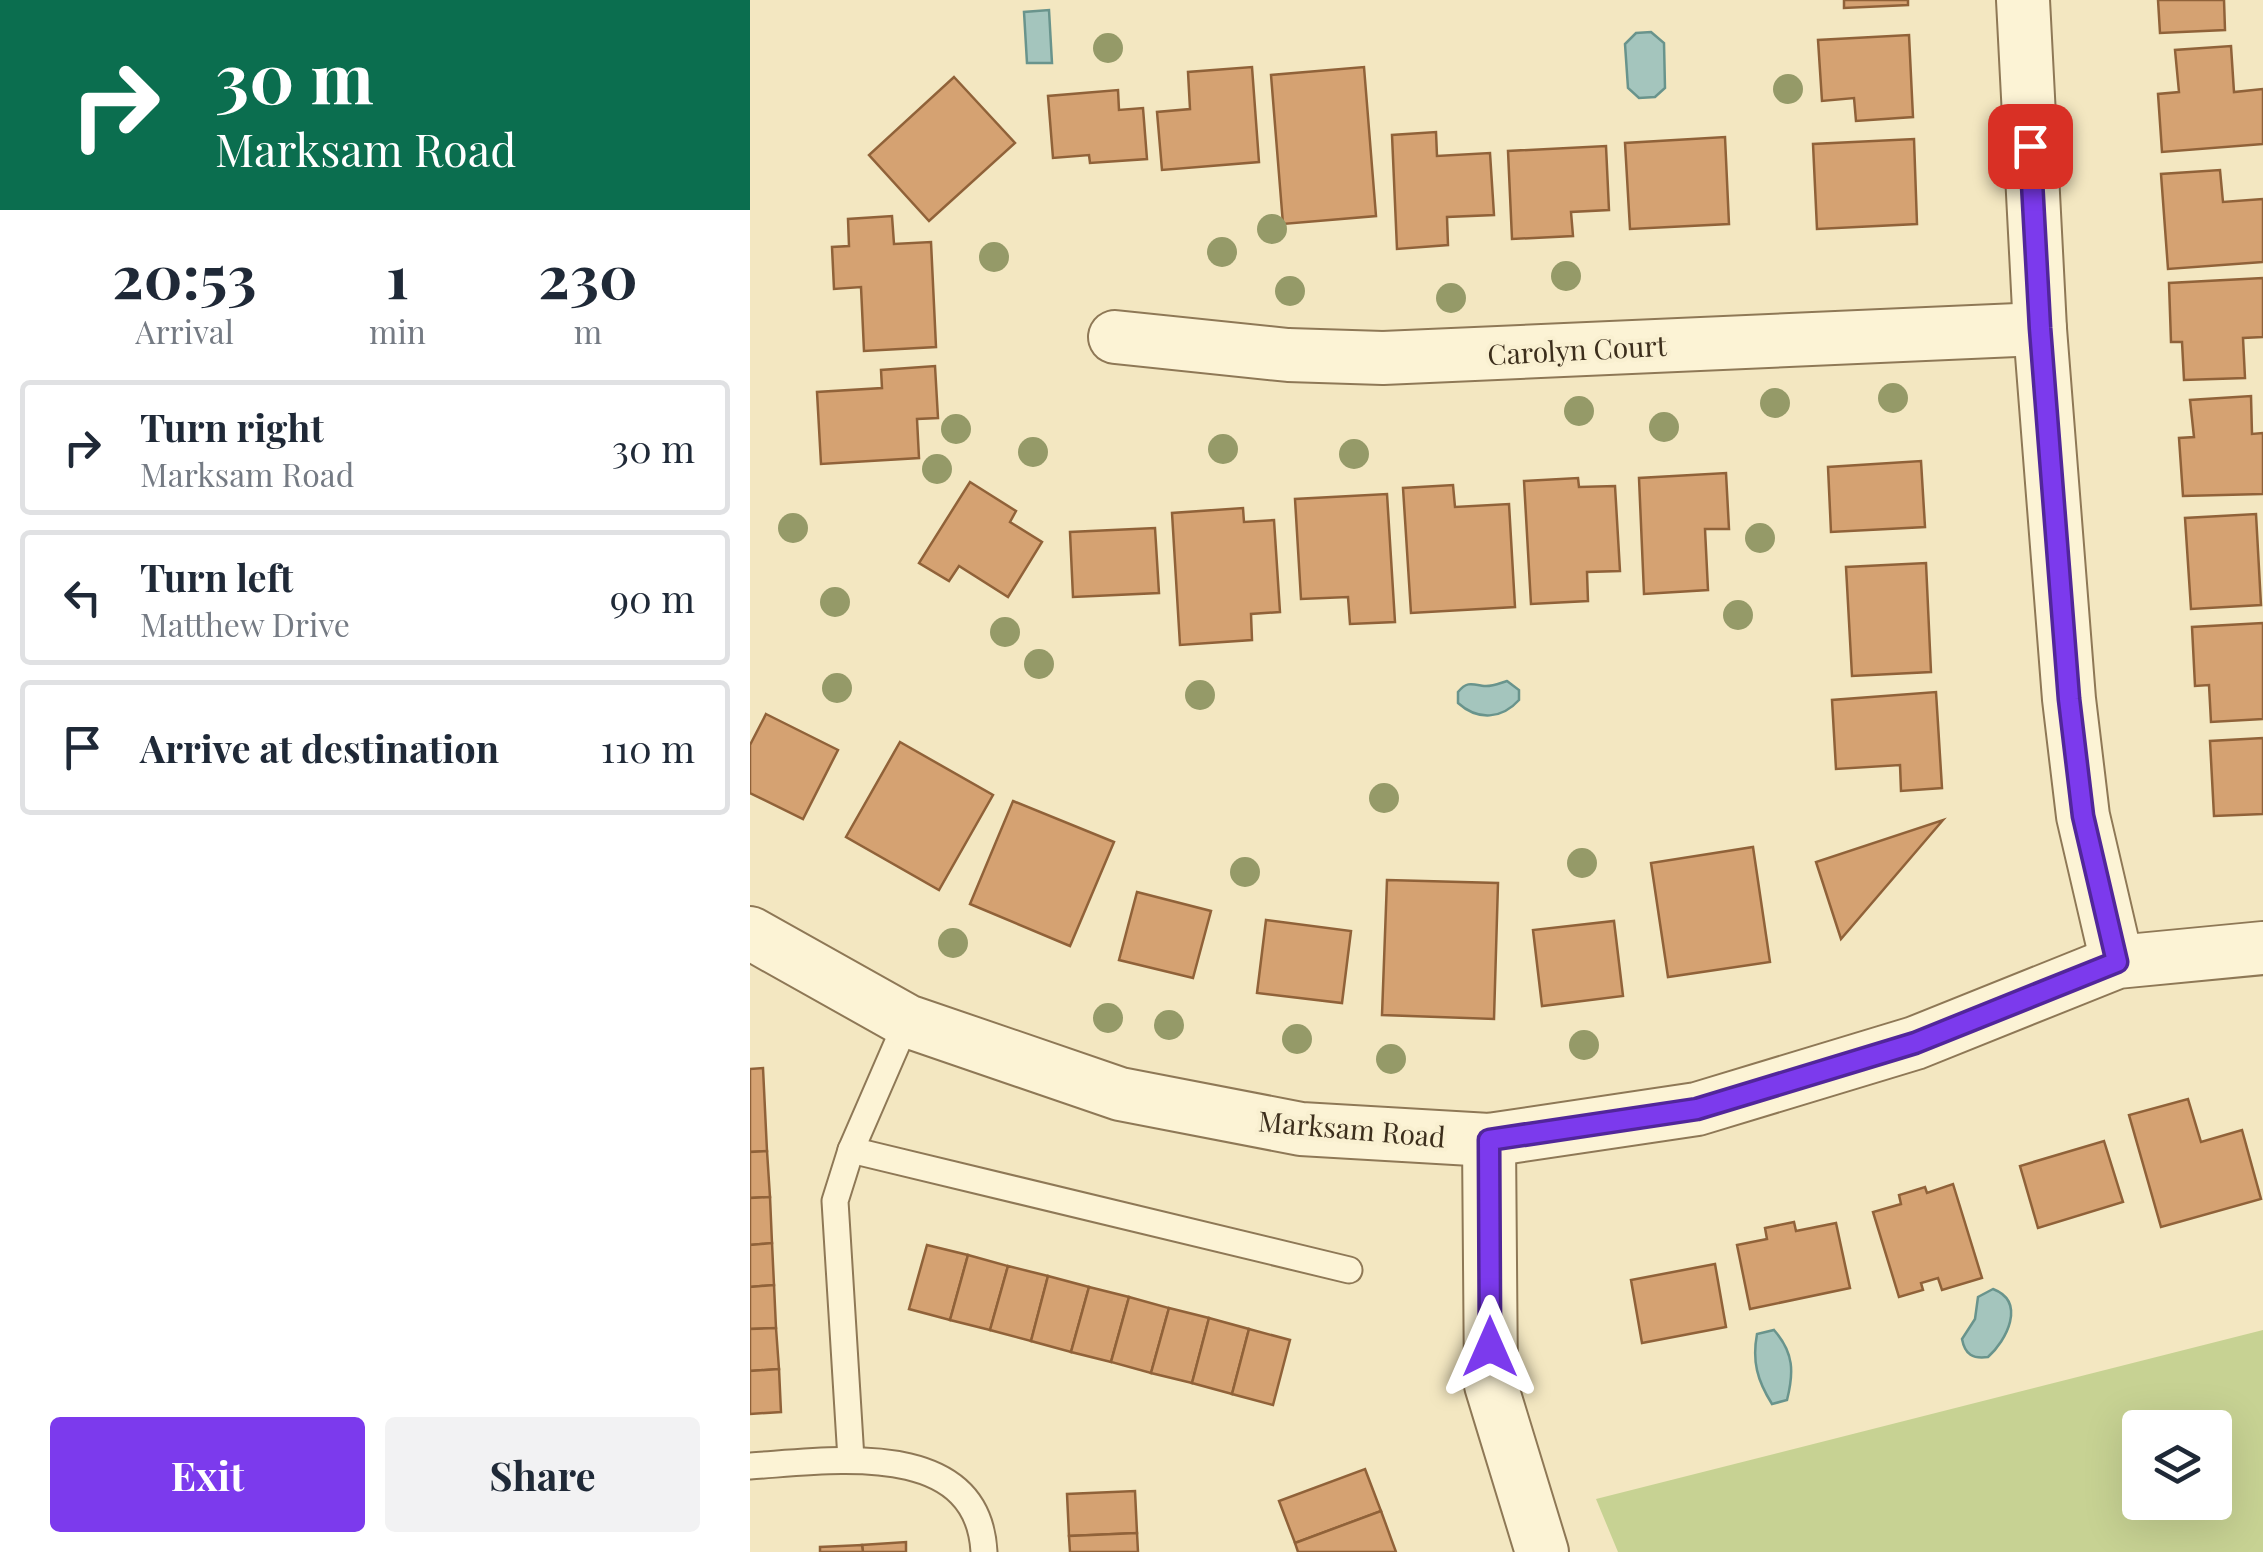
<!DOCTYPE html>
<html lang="en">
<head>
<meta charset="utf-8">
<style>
  body { margin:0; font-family:"Playfair Display",serif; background:#f2f2f3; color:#1f2937; height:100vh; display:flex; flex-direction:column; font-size:38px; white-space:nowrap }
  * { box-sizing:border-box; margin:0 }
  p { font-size:32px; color:#747a83 }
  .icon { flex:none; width:55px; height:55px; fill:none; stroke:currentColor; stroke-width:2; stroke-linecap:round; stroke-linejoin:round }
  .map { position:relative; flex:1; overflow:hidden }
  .side { display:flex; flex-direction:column; background:#fff; width:750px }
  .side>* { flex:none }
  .hud { background:#0b6e4f; color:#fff; overflow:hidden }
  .buttons { position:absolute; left:1372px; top:1410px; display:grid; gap:20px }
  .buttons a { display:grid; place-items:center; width:110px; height:110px; border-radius:10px; background:#fff; box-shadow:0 10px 40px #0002; font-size:50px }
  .pin { position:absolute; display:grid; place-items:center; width:85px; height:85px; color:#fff; margin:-42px; border-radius:20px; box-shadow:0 5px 15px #0006 }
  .me { position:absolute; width:110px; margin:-55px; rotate:0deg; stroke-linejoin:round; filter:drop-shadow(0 0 8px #0008) }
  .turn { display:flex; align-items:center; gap:35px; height:210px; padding:0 50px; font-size:45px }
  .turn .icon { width:130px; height:130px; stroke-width:2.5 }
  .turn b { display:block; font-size:70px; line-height:85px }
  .eta { display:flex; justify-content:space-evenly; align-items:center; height:170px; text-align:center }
  .eta b { font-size:60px; font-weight:700; line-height:70px }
  .action { display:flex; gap:20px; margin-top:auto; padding:20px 50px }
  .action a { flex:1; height:115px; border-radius:10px; background:#7c3aed; color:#fff; font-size:40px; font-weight:700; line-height:115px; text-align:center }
  .action a+a { background:#f2f2f3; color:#1f2937 }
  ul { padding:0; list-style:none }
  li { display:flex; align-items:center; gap:30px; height:135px; margin:0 20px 15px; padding:0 30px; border:5px solid #e0e1e3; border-radius:10px }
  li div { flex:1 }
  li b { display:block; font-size:38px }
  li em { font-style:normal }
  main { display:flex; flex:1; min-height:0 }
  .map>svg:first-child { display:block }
  .green { fill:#c7d293; fill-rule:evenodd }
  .water { fill:#a4c5bd; stroke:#69948c; stroke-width:2.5 }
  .building { fill:#d5a272; stroke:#906239; stroke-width:2.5 }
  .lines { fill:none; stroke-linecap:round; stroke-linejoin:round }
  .service-casing { stroke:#8e7856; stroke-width:29 }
  .minor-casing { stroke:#8e7856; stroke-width:56 }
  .service { stroke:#fcf3d5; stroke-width:25 }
  .minor { stroke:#fcf3d5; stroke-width:52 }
  .tree { fill:#959a68 }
  .route-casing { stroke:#51269a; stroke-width:25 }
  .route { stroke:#7c3aed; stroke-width:18 }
  .labels { text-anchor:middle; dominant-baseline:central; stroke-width:8; stroke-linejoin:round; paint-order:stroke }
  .street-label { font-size:28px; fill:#3c2e1c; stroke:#f9f0d1 }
</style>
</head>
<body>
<main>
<section class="side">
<div class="hud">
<div class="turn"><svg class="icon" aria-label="right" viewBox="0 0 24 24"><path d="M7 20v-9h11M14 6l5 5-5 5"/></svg><div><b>30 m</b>Marksam Road</div></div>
</div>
<div class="eta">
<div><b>20:53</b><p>Arrival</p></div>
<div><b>1</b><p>min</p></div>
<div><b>230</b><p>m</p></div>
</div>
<ul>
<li><svg class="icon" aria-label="right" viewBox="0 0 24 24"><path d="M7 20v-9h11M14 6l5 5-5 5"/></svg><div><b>Turn right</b><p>Marksam Road</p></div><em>30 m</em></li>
<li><svg class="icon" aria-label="left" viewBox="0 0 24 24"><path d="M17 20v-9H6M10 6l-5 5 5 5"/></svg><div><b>Turn left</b><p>Matthew Drive</p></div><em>90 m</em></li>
<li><svg class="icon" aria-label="arrive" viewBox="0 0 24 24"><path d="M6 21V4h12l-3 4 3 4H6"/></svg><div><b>Arrive at destination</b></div><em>110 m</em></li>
</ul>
<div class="action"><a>Exit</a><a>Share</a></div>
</section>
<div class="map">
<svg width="1513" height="1552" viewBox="0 0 1513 1552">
  <rect width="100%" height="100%" fill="#f3e7c1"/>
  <path class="green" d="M1513 1330V1552H868L846 1499ZM1390 1428H1465V1502H1390Z"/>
  <g class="water">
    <path d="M299 10 302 63H277L274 12Z"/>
    <path d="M901 32 914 43 915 88 905 97 889 98 878 88 875 44 886 33Z"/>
    <path d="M757 681 769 690V700C752 719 728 721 708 703V692C717 681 722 684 734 686 742 687 750 683 757 681Z"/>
    <path d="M1243 1289C1277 1302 1256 1341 1238 1357 1223 1359 1215 1355 1212 1339L1225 1319 1228 1297Z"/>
    <path d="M1024 1330C1044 1353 1044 1372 1037 1400L1022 1404C1007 1380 1002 1361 1007 1334Z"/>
  </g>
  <g class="building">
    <path d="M1094 0H1158V5L1094 8Z"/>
    <path d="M1408 0H1474L1475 30 1410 33Z"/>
    <path d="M1159 35 1163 117 1106 121 1104 98 1072 101 1068 40Z"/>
    <path d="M1481 46 1484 92 1513 89V144L1412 152 1408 94 1429 92 1425 50Z"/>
    <path d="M502 67 509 162 412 170 407 112 440 109 438 72Z"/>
    <path d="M614 67 626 216 533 224 521 75Z"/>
    <path d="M204 77 265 143 179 221 119 155Z"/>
    <path d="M368 90 369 110 393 108 397 159 340 163 339 155 303 158 298 96Z"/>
    <path d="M686 132 687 156 740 153 744 215 697 217 698 245 647 249 642 135Z"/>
    <path d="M975 137 979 224 880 229 875 143Z"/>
    <path d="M1164 139 1167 224 1067 229 1063 144Z"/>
    <path d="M856 146 859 210 821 212 823 236 762 239 758 151Z"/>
    <path d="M1470 170 1473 202 1513 199V262L1418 269 1411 174Z"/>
    <path d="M142 216 144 244 181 242 186 347 114 351 111 287 84 289 82 247 99 246 98 219Z"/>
    <path d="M1513 278V337L1493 338 1495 378 1434 380 1432 342H1421L1419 283Z"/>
    <path d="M185 366 188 418 167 419 169 458 71 464 67 392 132 388 131 370Z"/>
    <path d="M1501 396 1502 434 1513 433V494L1433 496 1429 438 1444 437 1440 400Z"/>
    <path d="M1171 461 1175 527 1081 532 1078 467Z"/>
    <path d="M976 473 979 529H955L958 590 894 594 889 478Z"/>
    <path d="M828 478 829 487 865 486 870 571 837 572 838 601 781 604 774 481Z"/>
    <path d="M220 482 266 511 260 522 292 542 258 597 209 566 199 581 169 563Z"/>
    <path d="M703 485 705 507 759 504 765 607 661 613 653 488Z"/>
    <path d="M637 494 645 622 600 624 598 597 551 599 545 499Z"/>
    <path d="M493 508 494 522 524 520 530 612 501 614 502 640 430 645 422 513Z"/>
    <path d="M1506 514 1511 605 1441 609 1435 518Z"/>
    <path d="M405 528 409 593 323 597 320 532Z"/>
    <path d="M1176 563 1181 672 1102 676 1096 567Z"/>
    <path d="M1513 623V719L1461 722 1459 685 1445 686 1442 627Z"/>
    <path d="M1186 692 1192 788 1151 791 1150 765 1086 769 1082 700Z"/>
    <path d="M16 714 88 750 53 819 0 793V745Z"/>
    <path d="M1513 738V814L1464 816 1460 741Z"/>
    <path d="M150 742 243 795 189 890 96 837Z"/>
    <path d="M263 801 364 842 320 946 220 904Z"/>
    <path d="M1193 820 1091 939 1066 862Z"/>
    <path d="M1003 847 1020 962 918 977 901 863Z"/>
    <path d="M637 880 748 883 744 1019 632 1015Z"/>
    <path d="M387 892 461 911 443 978 369 960Z"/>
    <path d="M516 920 601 931 592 1003 507 993Z"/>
    <path d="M864 921 873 996 792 1006 783 930Z"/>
    <path d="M13 1068 17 1151 0 1152V1069Z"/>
    <path d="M1438 1099 1451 1142 1492 1130 1511 1199 1411 1227 1379 1115Z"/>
    <path d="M1354 1141 1373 1202 1288 1228 1270 1166Z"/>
    <path d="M17 1151 20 1197 0 1198V1152Z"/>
    <path d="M1203 1184 1232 1278 1192 1290 1188 1278 1171 1283 1173 1290 1149 1297 1123 1212 1151 1204 1149 1195 1175 1187 1177 1193Z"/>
    <path d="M20 1197 22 1243 0 1245V1198Z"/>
    <path d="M1044 1222 1046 1231 1086 1223 1100 1288 1000 1309 987 1245 1017 1239 1015 1228Z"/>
    <path d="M22 1243 24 1285 0 1287V1245Z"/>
    <path d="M177 1245 218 1255 200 1320 159 1309Z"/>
    <path d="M218 1255 258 1266 240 1330 200 1320Z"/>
    <path d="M965 1264 976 1327 892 1343 881 1280Z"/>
    <path d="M258 1266 298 1276 281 1341 240 1330Z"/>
    <path d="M298 1276 339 1287 321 1352 281 1341Z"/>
    <path d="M24 1285 26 1328 0 1329V1287Z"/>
    <path d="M339 1287 379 1297 361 1362 321 1352Z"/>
    <path d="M379 1297 419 1308 401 1373 361 1362Z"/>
    <path d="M419 1308 459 1318 442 1383 401 1373Z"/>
    <path d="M459 1318 499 1329 482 1394 442 1383Z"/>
    <path d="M26 1328 29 1369 0 1371V1329Z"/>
    <path d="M499 1329 540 1340 523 1405 482 1394Z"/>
    <path d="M29 1369 31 1412 0 1414V1371Z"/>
    <path d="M615 1469 631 1511 545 1543 529 1501Z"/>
    <path d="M385 1491 387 1533 319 1536 317 1494Z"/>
    <path d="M631 1511 646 1552H548L545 1543Z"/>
    <path d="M387 1533 388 1552H320L319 1536Z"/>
    <path d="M156 1542V1552H113L112 1545Z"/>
    <path d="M112 1545 113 1552H70V1547Z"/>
  </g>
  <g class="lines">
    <g class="service-casing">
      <g id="service">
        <path d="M101 1150 599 1270"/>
        <path d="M101 1459 85 1201 101 1150 157 1021"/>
        <path d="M0 1466C80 1461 228 1437 234 1552"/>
      </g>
    </g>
    <g class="minor-casing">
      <g id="minor">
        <path d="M1273 0 1290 329 1319 699 1333 816 1367 962"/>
        <path d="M365 337 538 355 633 358 1290 329"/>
        <path d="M0 933 157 1021 370 1094 551 1129 739 1140 947 1109 1165 1043 1367 962 1513 948"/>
        <path d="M739 1140 741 1385 792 1552"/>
      </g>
    </g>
    <use href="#service" class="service"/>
    <use href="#minor" class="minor"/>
  </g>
  <g class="tree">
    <circle cx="358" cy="48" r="15"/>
    <circle cx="1038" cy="89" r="15"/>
    <circle cx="522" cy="229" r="15"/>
    <circle cx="472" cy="252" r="15"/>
    <circle cx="244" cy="257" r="15"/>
    <circle cx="816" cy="276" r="15"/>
    <circle cx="540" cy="291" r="15"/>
    <circle cx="701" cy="298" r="15"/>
    <circle cx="1143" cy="398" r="15"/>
    <circle cx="1025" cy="403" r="15"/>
    <circle cx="829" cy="411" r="15"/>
    <circle cx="914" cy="427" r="15"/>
    <circle cx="206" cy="429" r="15"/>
    <circle cx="473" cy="449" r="15"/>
    <circle cx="283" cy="452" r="15"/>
    <circle cx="604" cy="454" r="15"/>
    <circle cx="187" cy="469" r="15"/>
    <circle cx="43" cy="528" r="15"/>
    <circle cx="1010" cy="538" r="15"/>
    <circle cx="85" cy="602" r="15"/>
    <circle cx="988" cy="615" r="15"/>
    <circle cx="255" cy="632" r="15"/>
    <circle cx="289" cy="664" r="15"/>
    <circle cx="87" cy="688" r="15"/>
    <circle cx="450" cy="695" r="15"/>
    <circle cx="634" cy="798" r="15"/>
    <circle cx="832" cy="863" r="15"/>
    <circle cx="495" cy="872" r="15"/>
    <circle cx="203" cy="943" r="15"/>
    <circle cx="358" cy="1018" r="15"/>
    <circle cx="419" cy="1025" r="15"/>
    <circle cx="547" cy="1039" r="15"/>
    <circle cx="834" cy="1045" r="15"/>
    <circle cx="641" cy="1059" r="15"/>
  </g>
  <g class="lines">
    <g class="route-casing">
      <path id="route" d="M740 1347 739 1140 947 1109 1165 1043 1367 962 1333 816 1319 699 1290 328 1280 146"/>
    </g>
    <use href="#route" class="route"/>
  </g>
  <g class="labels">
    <g class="street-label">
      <text transform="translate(827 349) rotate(-3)">Carolyn Court</text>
      <text transform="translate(602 1128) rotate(5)">Marksam Road</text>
    </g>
  </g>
</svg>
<div class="buttons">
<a><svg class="icon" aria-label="layers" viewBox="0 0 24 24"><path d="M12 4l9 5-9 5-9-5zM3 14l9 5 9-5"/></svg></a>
</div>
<div class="pin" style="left:1280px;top:146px;background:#d93025"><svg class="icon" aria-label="arrive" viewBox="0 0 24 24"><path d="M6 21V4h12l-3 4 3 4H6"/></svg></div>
<svg class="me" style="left:740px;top:1347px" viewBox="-20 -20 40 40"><path d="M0-17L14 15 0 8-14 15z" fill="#7c3aed" stroke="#fff" stroke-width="4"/></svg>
</div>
</main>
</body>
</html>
